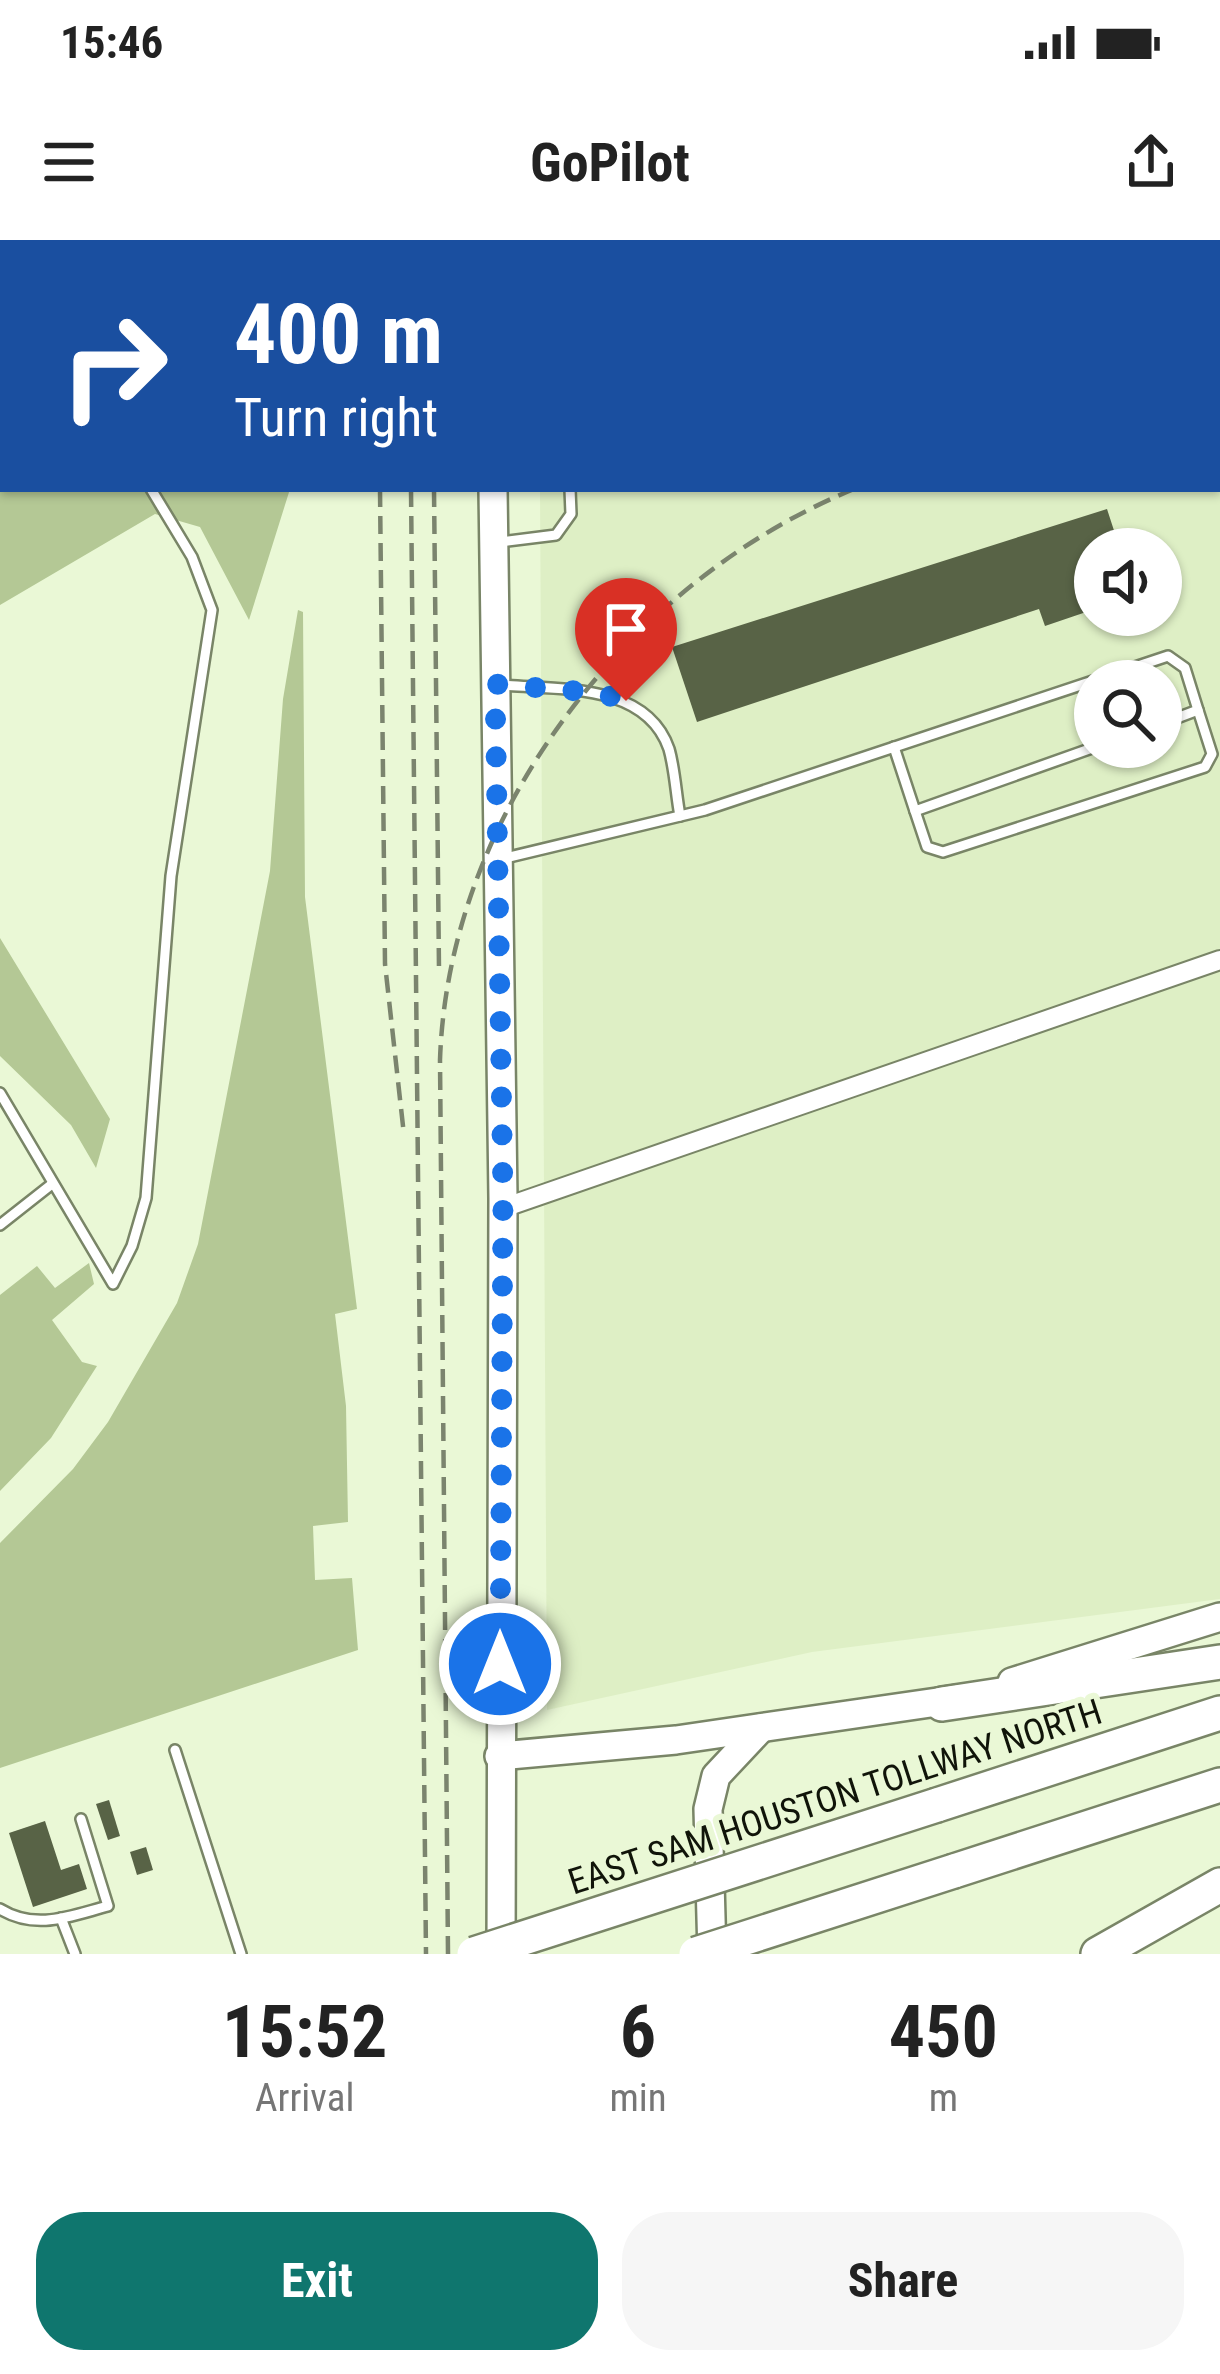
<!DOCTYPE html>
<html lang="en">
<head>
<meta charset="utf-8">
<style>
  body { margin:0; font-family:"Roboto Condensed",sans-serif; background:#f6f6f6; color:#222; height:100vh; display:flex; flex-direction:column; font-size:45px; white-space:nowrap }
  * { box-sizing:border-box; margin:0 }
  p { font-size:39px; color:#767676 }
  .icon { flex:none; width:66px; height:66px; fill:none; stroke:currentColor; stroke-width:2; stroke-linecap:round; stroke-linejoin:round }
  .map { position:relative; height:1714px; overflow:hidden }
  .panel { display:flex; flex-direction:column; background:#fff; flex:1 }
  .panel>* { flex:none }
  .banner { position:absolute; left:0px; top:0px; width:1221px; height:252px; box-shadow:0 3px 9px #0004; background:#1a4fa0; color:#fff; overflow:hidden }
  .fabs { position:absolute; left:1074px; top:288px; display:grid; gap:24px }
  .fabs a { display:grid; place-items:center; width:108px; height:108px; border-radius:50%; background:#fff; box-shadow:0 3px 9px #0004; font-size:60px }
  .pin { position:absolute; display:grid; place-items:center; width:102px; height:102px; color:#fff; margin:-123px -51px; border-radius:50% 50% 50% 0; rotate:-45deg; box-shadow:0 0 12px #0007 }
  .pin .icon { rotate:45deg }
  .me { position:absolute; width:132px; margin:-66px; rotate:0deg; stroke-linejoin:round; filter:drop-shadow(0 0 9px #0008) }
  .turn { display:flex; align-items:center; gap:42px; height:252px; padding:0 36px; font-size:54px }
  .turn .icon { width:156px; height:156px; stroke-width:2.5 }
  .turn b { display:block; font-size:84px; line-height:102px }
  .eta { display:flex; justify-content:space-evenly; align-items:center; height:204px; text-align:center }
  .eta b { font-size:72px; font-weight:700; line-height:84px }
  .action { display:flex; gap:24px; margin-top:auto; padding:24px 36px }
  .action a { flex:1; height:138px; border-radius:48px; background:#0f766e; color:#fff; font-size:48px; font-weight:700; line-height:138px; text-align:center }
  .action a+a { background:#f6f6f6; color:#222 }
  .status { display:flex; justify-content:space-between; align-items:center; height:84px; padding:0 60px; background:#fff; direction:ltr }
  .status svg { height:33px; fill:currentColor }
  header { display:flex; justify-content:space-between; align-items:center; height:156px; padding:0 36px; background:#fff; font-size:54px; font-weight:700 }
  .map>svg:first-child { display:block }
  .built { fill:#deefc5; fill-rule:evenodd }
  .green { fill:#b4c895 }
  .building { fill:#586346 }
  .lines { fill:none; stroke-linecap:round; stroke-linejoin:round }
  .service-casing { stroke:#798567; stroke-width:14 }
  .minor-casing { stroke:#798567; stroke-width:22 }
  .secondary-casing { stroke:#798567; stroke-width:32 }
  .motorway-casing { stroke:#798567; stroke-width:38 }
  .service { stroke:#fff; stroke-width:9 }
  .minor { stroke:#fff; stroke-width:18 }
  .secondary { stroke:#fff; stroke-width:27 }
  .motorway { stroke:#fff; stroke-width:33 }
  .rail { stroke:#7b846e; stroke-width:4.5; stroke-dasharray:18 9; stroke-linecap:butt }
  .motorway-bridge-casing { stroke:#798567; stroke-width:38; stroke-linecap:butt }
  .motorway-bridge { stroke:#fff; stroke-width:33 }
  .route { stroke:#1a73e8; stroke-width:21; stroke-dasharray:0 37.8 }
  .labels { text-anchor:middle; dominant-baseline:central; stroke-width:12; stroke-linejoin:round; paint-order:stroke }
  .street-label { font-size:36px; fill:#101409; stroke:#eaf8d6 }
</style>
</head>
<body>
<div class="status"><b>15:46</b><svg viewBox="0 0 49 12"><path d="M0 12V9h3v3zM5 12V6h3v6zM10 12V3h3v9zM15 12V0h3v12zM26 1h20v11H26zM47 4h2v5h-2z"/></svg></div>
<header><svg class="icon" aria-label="menu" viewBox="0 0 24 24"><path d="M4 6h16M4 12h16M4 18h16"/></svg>GoPilot<svg class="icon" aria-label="share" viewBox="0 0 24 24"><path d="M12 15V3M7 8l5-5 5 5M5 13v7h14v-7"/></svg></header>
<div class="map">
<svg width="1220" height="1714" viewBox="0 0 1220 1714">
  <rect width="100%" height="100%" fill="#eaf8d6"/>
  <path class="built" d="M538 0H1220V1359L812 1412 547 1470 540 249H1218V3ZM1095 309H1161V375H1095ZM1095 441H1161V507H1095Z"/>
  <g class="green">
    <path d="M0 0H299L3 3V249H290L249 380 200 287 155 274 0 365Z"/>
    <path d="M298 370 303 372 305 657 357 1069 335 1074 346 1166 348 1282 313 1286 315 1340 352 1338 358 1410 0 1528V1303L73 1229 108 1182 177 1063 198 1004 270 631 283 459Z"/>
    <path d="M0 698 110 879 96 928 71 885 0 816Z"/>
    <path d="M89 1023 94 1044 52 1080 82 1122 97 1126 51 1198 0 1251V1055L37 1026 55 1048Z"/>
  </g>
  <g class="building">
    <path d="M1107 269 1120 309H1095V369L1045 386 1039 369 697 482 672 407Z"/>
    <path d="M109 1560 120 1596 108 1600 96 1564Z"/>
    <path d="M45 1581 61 1630 79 1624 87 1649 33 1667 9 1593Z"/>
    <path d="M146 1607 153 1630 137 1635 130 1612Z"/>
  </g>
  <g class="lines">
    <g class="service-casing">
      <g id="service">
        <path d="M0 0 3 5"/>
        <path d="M752 0 753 3"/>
        <path d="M941 0 942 3"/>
        <path d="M1138 0 1139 3"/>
        <path d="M1218 78 1220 77"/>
        <path d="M500 302 556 295 571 274 570 249"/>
        <path d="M501 445C558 450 646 442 669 509 675 530 676 555 680 576"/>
        <path d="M894 507 915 571 1095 507"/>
        <path d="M915 571 927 607 943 612 1205 527 1212 514 1198 470"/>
        <path d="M501 619 705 570 1168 416 1185 428 1198 470 1161 484"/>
        <path d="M0 853 113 1044 132 1006 146 958 171 636 212 370 192 317 151 249"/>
        <path d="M0 985 52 944"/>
        <path d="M175 1510 241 1714"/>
        <path d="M0 1669C36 1691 70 1676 108 1666L81 1579"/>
        <path d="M61 1678 75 1714"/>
      </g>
    </g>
    <g class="minor-casing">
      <path id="minor" d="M503 968 1220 720"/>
    </g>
    <g class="secondary-casing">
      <g id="secondary">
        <path d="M488 0V3"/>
        <path d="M493 249 503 958 501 1714"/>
        <path d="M1012 1442 1220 1377"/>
        <path d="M499 1516 676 1500 958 1459"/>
        <path d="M712 1714 708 1569 716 1536 761 1488"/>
      </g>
    </g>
    <g class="motorway-casing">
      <g id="motorway">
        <path d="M942 1464 1220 1422"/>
        <path d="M937 1565 1220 1473"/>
        <path d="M954 1631 1220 1545"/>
        <path d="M1098 1714 1220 1645"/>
      </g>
    </g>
    <use href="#service" class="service"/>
    <use href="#minor" class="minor"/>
    <use href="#secondary" class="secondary"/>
    <use href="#motorway" class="motorway"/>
    <g class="rail">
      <path d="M426 0V3"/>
      <path d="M485 0 487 3"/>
      <path d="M398 3V0"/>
      <path d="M1218 102 1220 101"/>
      <path d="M1218 124H1220"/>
      <path d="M380 249 385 724 404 895"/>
      <path d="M411 249 426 1714"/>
      <path d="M434 249 439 730"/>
      <path d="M448 1714 440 820C448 574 629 341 854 249"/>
    </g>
    <g class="motorway-bridge-casing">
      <g id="motorway-bridge">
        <path d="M474 1714 937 1565"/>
        <path d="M696 1714 954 1631"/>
      </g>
    </g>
    <use href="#motorway-bridge" class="motorway-bridge"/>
  </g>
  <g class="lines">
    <path class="route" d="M500 1424 503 958 495 444 600 453 626 461"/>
  </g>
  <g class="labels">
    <g class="street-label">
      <text transform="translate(835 1557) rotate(-18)">EAST SAM HOUSTON TOLLWAY NORTH</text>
    </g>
  </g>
</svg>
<div class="fabs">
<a><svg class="icon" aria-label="sound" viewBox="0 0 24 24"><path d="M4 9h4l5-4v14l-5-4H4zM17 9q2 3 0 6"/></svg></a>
<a><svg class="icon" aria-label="search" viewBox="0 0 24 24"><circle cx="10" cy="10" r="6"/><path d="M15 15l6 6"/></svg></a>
</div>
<div class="pin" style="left:626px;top:461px;background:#d93025"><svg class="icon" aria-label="arrive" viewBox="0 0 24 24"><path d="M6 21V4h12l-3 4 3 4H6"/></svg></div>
<svg class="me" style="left:500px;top:1424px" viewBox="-20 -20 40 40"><circle r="17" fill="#1a73e8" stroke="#fff" stroke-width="3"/><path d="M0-11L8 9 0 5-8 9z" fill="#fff"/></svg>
<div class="banner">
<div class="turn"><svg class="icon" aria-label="right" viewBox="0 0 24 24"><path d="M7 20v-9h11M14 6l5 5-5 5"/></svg><div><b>400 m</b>Turn right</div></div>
</div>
</div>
<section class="panel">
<div class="eta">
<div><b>15:52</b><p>Arrival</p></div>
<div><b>6</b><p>min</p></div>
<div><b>450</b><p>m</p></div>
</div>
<div class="action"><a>Exit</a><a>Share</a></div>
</section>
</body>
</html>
